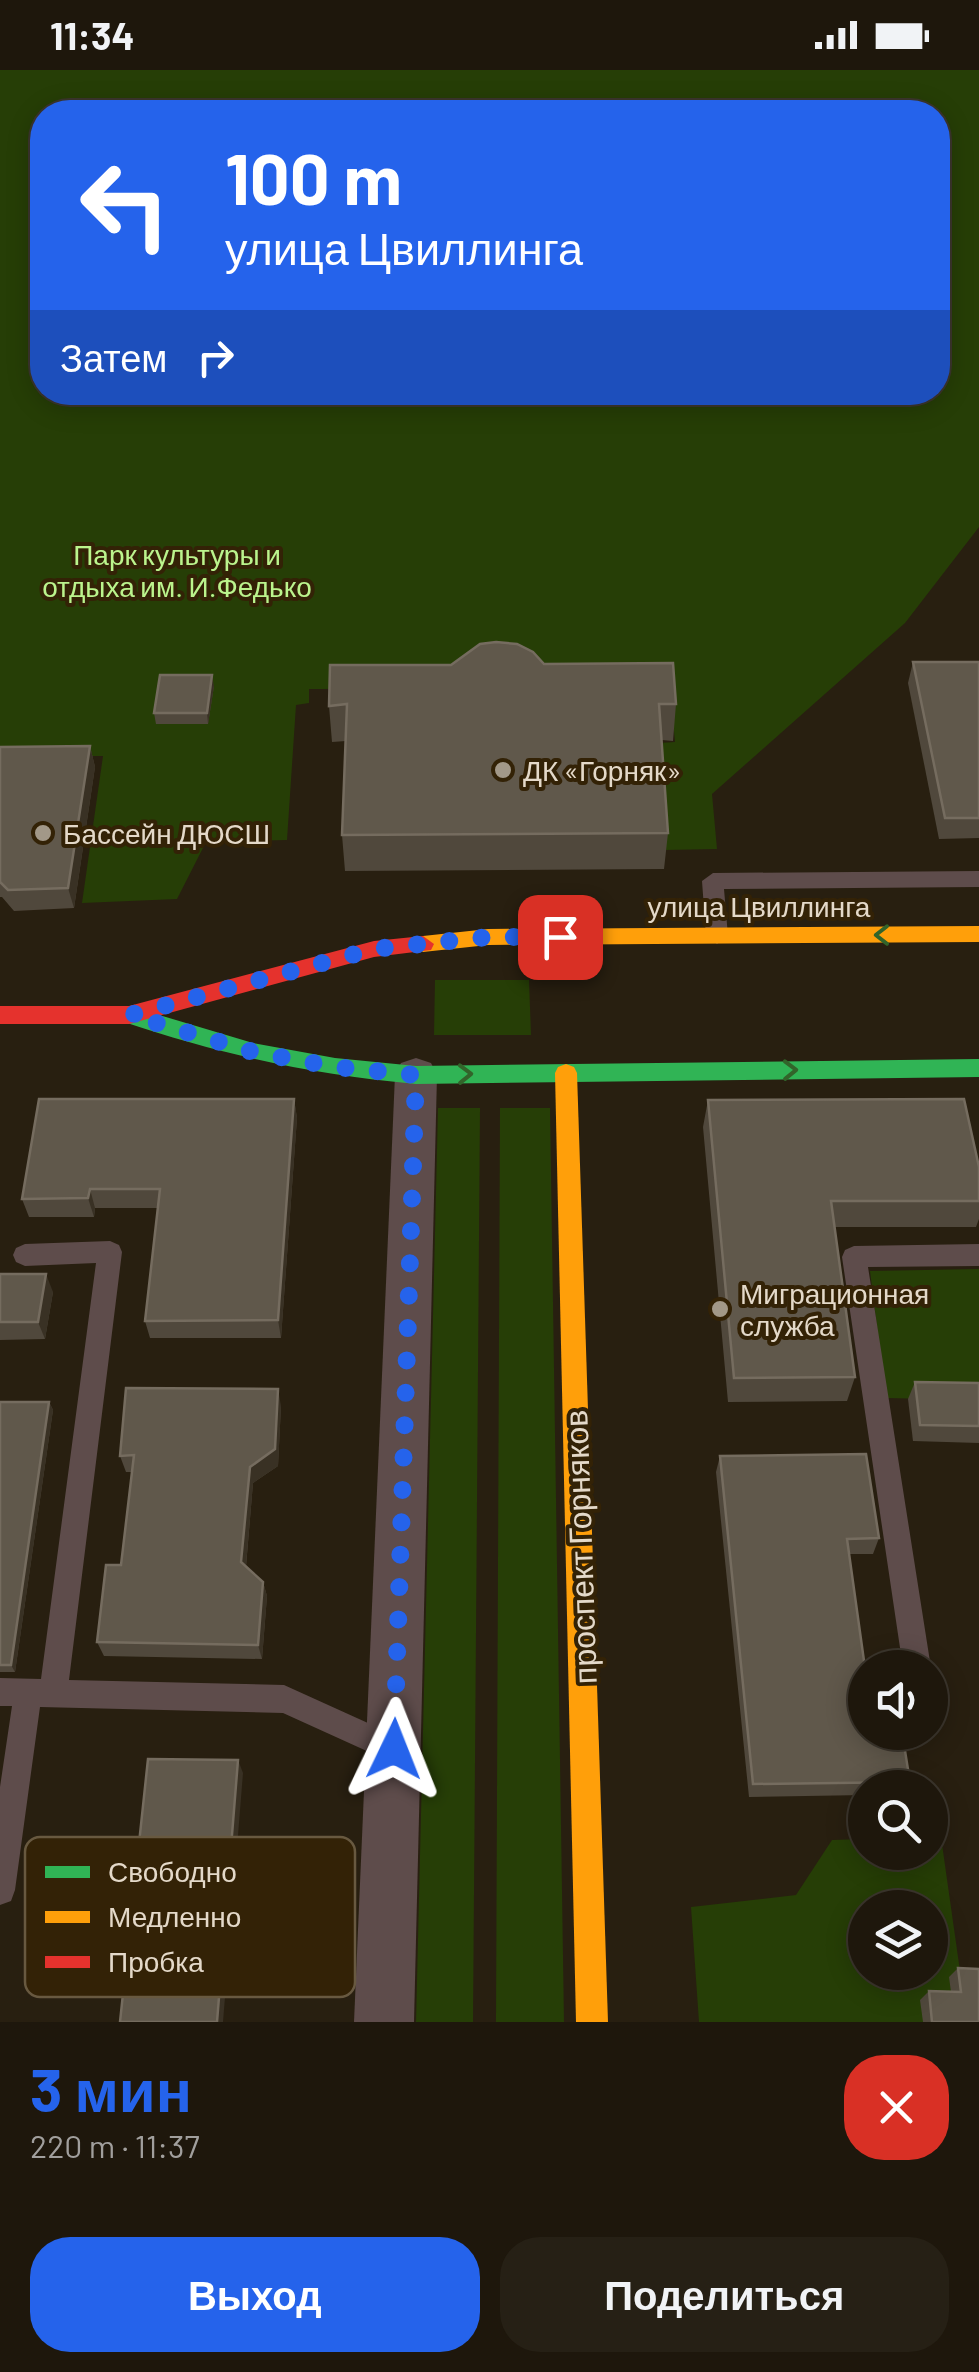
<!DOCTYPE html>
<html lang="ru">
<head>
<meta charset="utf-8">
<style>
  body { margin:0; font-family:Barlow,sans-serif; background:#262015; color:#f1f3f6; height:100vh; display:flex; flex-direction:column; font-size:38px; white-space:nowrap }
  * { box-sizing:border-box; margin:0 }
  p { font-size:32px; color:#a19f9d }
  .icon { flex:none; width:55px; height:55px; fill:none; stroke:currentColor; stroke-width:2; stroke-linecap:round; stroke-linejoin:round }
  .map { position:relative; height:1952px; overflow:hidden }
  .details { display:flex; flex-direction:column; background:#1e170c; flex:1 }
  .details>* { flex:none }
  .guide { position:absolute; left:30px; top:30px; width:920px; height:305px; border-radius:40px; box-shadow:0 5px 25px #0003,0 0 0 2px #3c362d; background:#2563eb; color:#fff; overflow:hidden }
  .controls { position:absolute; left:848px; top:1580px; display:grid; gap:20px }
  .controls a { display:grid; place-items:center; width:100px; height:100px; border-radius:50%; background:#1e170c; box-shadow:0 5px 25px #0003,0 0 0 2px #3c362d; font-size:50px }
  .pin { position:absolute; display:grid; place-items:center; width:85px; height:85px; color:#fff; margin:-42px; border-radius:20px; box-shadow:0 5px 15px #0006 }
  .me { position:absolute; width:110px; margin:-55px; rotate:2deg; stroke-linejoin:round; filter:drop-shadow(0 0 8px #0008) }
  .turn { display:flex; align-items:center; gap:35px; height:210px; padding:0 30px; font-size:45px }
  .turn .icon { width:130px; height:130px; stroke-width:2.5 }
  .turn b { display:block; font-size:70px; line-height:85px }
  .then { display:flex; align-items:center; height:95px; padding:0 30px; background:#0003; gap:20px; font-size:38px }
  .round { display:grid; place-items:center; flex:none; width:105px; height:105px; border-radius:40px; background:#262015 }
  .head { display:flex; align-items:center; justify-content:space-between; height:170px; padding:0 30px }
  h1 { font-size:60px; font-weight:700; line-height:75px; color:#2563eb }
  .button { display:flex; gap:20px; margin-top:auto; padding:20px 30px }
  .button a { flex:1; height:115px; border-radius:40px; background:#2563eb; color:#fff; font-size:40px; font-weight:700; line-height:115px; text-align:center }
  .button a+a { background:#262015; color:#f1f3f6 }
  .status { display:flex; justify-content:space-between; align-items:center; height:70px; padding:0 50px; background:#1e170c; direction:ltr }
  .status svg { height:28px; fill:currentColor }
  .map>svg:first-child { display:block }
  .green { fill:#263e06; fill-rule:evenodd }
  .lines { fill:none; stroke-linecap:round; stroke-linejoin:round }
  .lane { fill:#5e4c4b; fill-rule:evenodd }
  .street { fill:#5e4c4b; fill-rule:evenodd }
  .fast { fill:#30b455; fill-rule:evenodd }
  .slow { fill:#ff9f0a; fill-rule:evenodd }
  .jam { fill:#e5322d; fill-rule:evenodd }
  .wall { fill:#50483c }
  .shaded-wall { fill:#393124 }
  .building { fill:#60584b; stroke:#756c5f; stroke-width:2.5 }
  .oneway { stroke:#32642a }
  .route { stroke:#2563eb; stroke-width:18; stroke-dasharray:0 32.4 }
  .poi-dot { fill:#a29888; stroke:#332206; stroke-width:4 }
  .labels { text-anchor:middle; dominant-baseline:central; stroke-width:8; stroke-linejoin:round; paint-order:stroke }
  .park-label { font-size:28px; fill:#bbf48d; stroke:#332206 }
  .poi-label { font-size:28px; fill:#e4d9c9; stroke:#332206; text-anchor:start }
  .street-label { font-size:28px; fill:#e4d9c9; stroke:#332206 }
  .near-street-label { font-size:32px; fill:#e4d9c9; stroke:#332206 }
  .key { fill:#332206; stroke:#685940; stroke-width:2.5 }
  .key-label { font-size:28px; fill:#e4d9c9 }
</style>
</head>
<body>
<div class="status"><b>11:34</b><svg viewBox="0 0 49 12"><path d="M0 12V9h3v3zM5 12V6h3v6zM10 12V3h3v9zM15 12V0h3v12zM26 1h20v11H26zM47 4h2v5h-2z"/></svg></div>
<div class="map">
<svg width="979" height="1952" viewBox="0 0 979 1952">
  <rect width="100%" height="100%" fill="#281f10"/>
  <g class="green">
    <path d="M0 0H979V457L905 553 712 724 717 779 664 780 659 673 675 672 670 618 309 619V633L296 635 287 770 206 772 177 829 82 833 103 686H0ZM42 42H938V322H42Z"/>
    <path d="M435 910H529L531 965H434Z"/>
    <path d="M438 1038H480L473 1952H416Z"/>
    <path d="M500 1038H550L564 1952H496Z"/>
    <path d="M979 1199V1339L977 1330 886 1328 870 1201Z"/>
    <path d="M930 1767H941L961 1908 952 1931 923 1952H699L691 1837 796 1825 832 1770 865 1769V1782H930ZM865 1838H930V1902H865Z"/>
  </g>
  <g class="lines">
    <g class="lane">
      <path d="M979 801V817L724 819 728 866 717 874 706 866 702 811 713 803Z"/>
      <path d="M110 1171 119 1175 122 1182 69 1610 284 1615 401 1668 405 1678 401 1688 391 1692 283 1643 40 1637 15 1820 11 1831 0 1835V1717L12 1636H0V1608L41 1609 96 1193 25 1196 16 1192 13 1185 16 1178 25 1174Z"/>
      <path d="M979 1174V1196L868 1197 931 1598H903L842 1187 845 1180 854 1176Z"/>
    </g>
    <path class="street" d="M416 988 431 993 437 1005 414 1952H354L395 1005 401 993Z"/>
    <path class="fast" d="M129 936 253 973 335 988 416 996 979 989V1007L416 1014C309 1004 223 985 121 951L118 945 121 939Z"/>
    <g class="slow">
      <path d="M979 856V872L488 875 423 882 412 874 423 866 488 859Z"/>
      <path d="M566 994 574 997 577 1003 608 1952H576L555 1003 558 997Z"/>
    </g>
    <path class="jam" d="M423 866 434 874 431 880 374 887 129 954H0V936H129L374 871Z"/>
  </g>
  <g class="wall">
    <path d="M913 592H979V768L939 769 908 613Z"/>
    <path d="M544 594 676 634 673 671 662 670 668 763 664 799 345 801 342 765 346 671 332 672 329 636 451 595Z"/>
    <path d="M214 616 208 654H156L154 643Z"/>
    <path d="M90 676 95 697 74 838 14 841 2 827H0V677Z"/>
    <path d="M294 1029 297 1048 281 1268H150L145 1251 158 1138H95L94 1147H29L22 1129Z"/>
    <path d="M708 1030 979 1097V1149L976 1157H834L855 1307 847 1331 728 1332 703 1057Z"/>
    <path d="M0 1204 53 1222 45 1269 0 1270Z"/>
    <path d="M915 1312 979 1313V1373L913 1371 908 1329Z"/>
    <path d="M0 1332H49L53 1340 15 1602H0Z"/>
    <path d="M281 1336 278 1396 253 1413 246 1497 263 1512 267 1526 262 1589 104 1586 97 1572 121 1495 132 1402H126L120 1386Z"/>
    <path d="M720 1386 879 1468 873 1484H849L865 1662 910 1712 906 1718H865V1725L749 1727 716 1402Z"/>
    <path d="M958 1898 979 1952H923L920 1930 929 1921 951 1922 949 1907Z"/>
  </g>
  <g class="shaded-wall">
    <path d="M212 605 214 616 208 654 207 643Z"/>
    <path d="M90 676 95 697 74 838 68 818Z"/>
    <path d="M294 1029 297 1048 281 1268 278 1250Z"/>
    <path d="M90 1119 95 1138 94 1147 88 1128Z"/>
    <path d="M46 1204 53 1222 45 1269 38 1252Z"/>
    <path d="M278 1319 281 1336 278 1396 253 1413 245 1507 241 1492 250 1397Z"/>
    <path d="M49 1332 53 1340 15 1602 11 1595Z"/>
    <path d="M263 1512 267 1526 262 1589 258 1575Z"/>
    <path d="M238 1690 243 1703 223 1952H217Z"/>
  </g>
  <g class="building">
    <path d="M496 572 517 574 533 582 544 594 673 593 676 634H659L668 763 342 765 347 634 329 636 330 595H451L480 574Z"/>
    <path d="M913 592H979V748H945Z"/>
    <path d="M160 605H212L207 643H154Z"/>
    <path d="M90 676 68 818 8 820 0 812V677Z"/>
    <path d="M39 1029H294L278 1250 145 1251 160 1119H90L88 1128 22 1129Z"/>
    <path d="M964 1029 979 1097V1131H831L855 1307 734 1308 708 1030Z"/>
    <path d="M0 1204H46L38 1252H0Z"/>
    <path d="M915 1312 979 1313V1356L920 1355Z"/>
    <path d="M126 1318 278 1319 275 1379 250 1397 241 1492 263 1512 258 1575 97 1572 106 1495H121L134 1385 120 1386Z"/>
    <path d="M0 1332H49L11 1595H0Z"/>
    <path d="M866 1384 879 1468 847 1469 865 1598V1662H902L910 1712 753 1714 720 1386Z"/>
    <path d="M148 1689 238 1690 217 1952H120Z"/>
    <path d="M958 1898 979 1899V1952H932L929 1921 961 1922Z"/>
  </g>
  <defs><path id="oneway-chevron" d="M-2-3.5L2.5 0L-2 3.5" fill="none" stroke-width="1.6" stroke-linecap="round" stroke-linejoin="round" transform="scale(2.5)"/></defs>
  <g class="oneway">
    <use href="#oneway-chevron" transform="translate(882 865) rotate(180)"/>
    <use href="#oneway-chevron" transform="translate(790 1000) rotate(-1)"/>
    <use href="#oneway-chevron" transform="translate(465 1004) rotate(-1)"/>
  </g>
  <g class="lines">
    <path class="route" d="M394 1679 416 1005 336 997 253 982 130 945 374 879 488 867H560"/>
  </g>
  <g class="poi-dot">
    <circle cx="503" cy="700" r="10"/>
    <circle cx="43" cy="763" r="10"/>
    <circle cx="720" cy="1239" r="10"/>
  </g>
  <g class="labels">
    <g class="park-label">
      <text x="177" y="484">Парк культуры и<tspan x="177" dy="32">отдыха им. И.Федько</tspan></text>
    </g>
    <g class="poi-label">
      <text x="523" y="700">ДК «Горняк»</text>
      <text x="63" y="763">Бассейн ДЮСШ</text>
      <text x="740" y="1223">Миграционная<tspan x="740" dy="32">служба</tspan></text>
    </g>
    <g class="street-label">
      <text x="759" y="836">улица Цвиллинга</text>
    </g>
    <g class="near-street-label">
      <text transform="translate(579 1477) rotate(-92)">проспект Горняков</text>
    </g>
  </g>
  <rect x="25" y="1767" width="330" height="160" rx="15" class="key"/>
  <rect x="45" y="1796" width="45" height="12" fill="#30b455"/>
  <rect x="45" y="1841" width="45" height="12" fill="#ff9f0a"/>
  <rect x="45" y="1886" width="45" height="12" fill="#e5322d"/>
  <g class="key-label">
    <text x="108" y="1812">Свободно</text>
    <text x="108" y="1857">Медленно</text>
    <text x="108" y="1902">Пробка</text>
  </g>
</svg>
<div class="controls">
<a><svg class="icon" aria-label="sound" viewBox="0 0 24 24"><path d="M4 9h4l5-4v14l-5-4H4zM17 9q2 3 0 6"/></svg></a>
<a><svg class="icon" aria-label="search" viewBox="0 0 24 24"><circle cx="10" cy="10" r="6"/><path d="M15 15l6 6"/></svg></a>
<a><svg class="icon" aria-label="layers" viewBox="0 0 24 24"><path d="M12 4l9 5-9 5-9-5zM3 14l9 5 9-5"/></svg></a>
</div>
<div class="pin" style="left:560px;top:867px;background:#d93025"><svg class="icon" aria-label="arrive" viewBox="0 0 24 24"><path d="M6 21V4h12l-3 4 3 4H6"/></svg></div>
<svg class="me" style="left:394px;top:1679px" viewBox="-20 -20 40 40"><path d="M0-17L14 15 0 8-14 15z" fill="#2563eb" stroke="#fff" stroke-width="4"/></svg>
<div class="guide">
<div class="turn"><svg class="icon" aria-label="left" viewBox="0 0 24 24"><path d="M17 20v-9H6M10 6l-5 5 5 5"/></svg><div><b>100 m</b>улица Цвиллинга</div></div>
<div class="then">Затем<svg class="icon" aria-label="right" viewBox="0 0 24 24"><path d="M7 20v-9h11M14 6l5 5-5 5"/></svg></div>
</div>
</div>
<section class="details">
<div class="head"><div><h1>3 мин</h1><p>220 m · 11:37</p></div><a class="round" style="background:#d93025;color:#fff"><svg class="icon" aria-label="close" viewBox="0 0 24 24"><path d="M6 6l12 12M18 6L6 18"/></svg></a></div>
<div class="button"><a>Выход</a><a>Поделиться</a></div>
</section>
</body>
</html>
